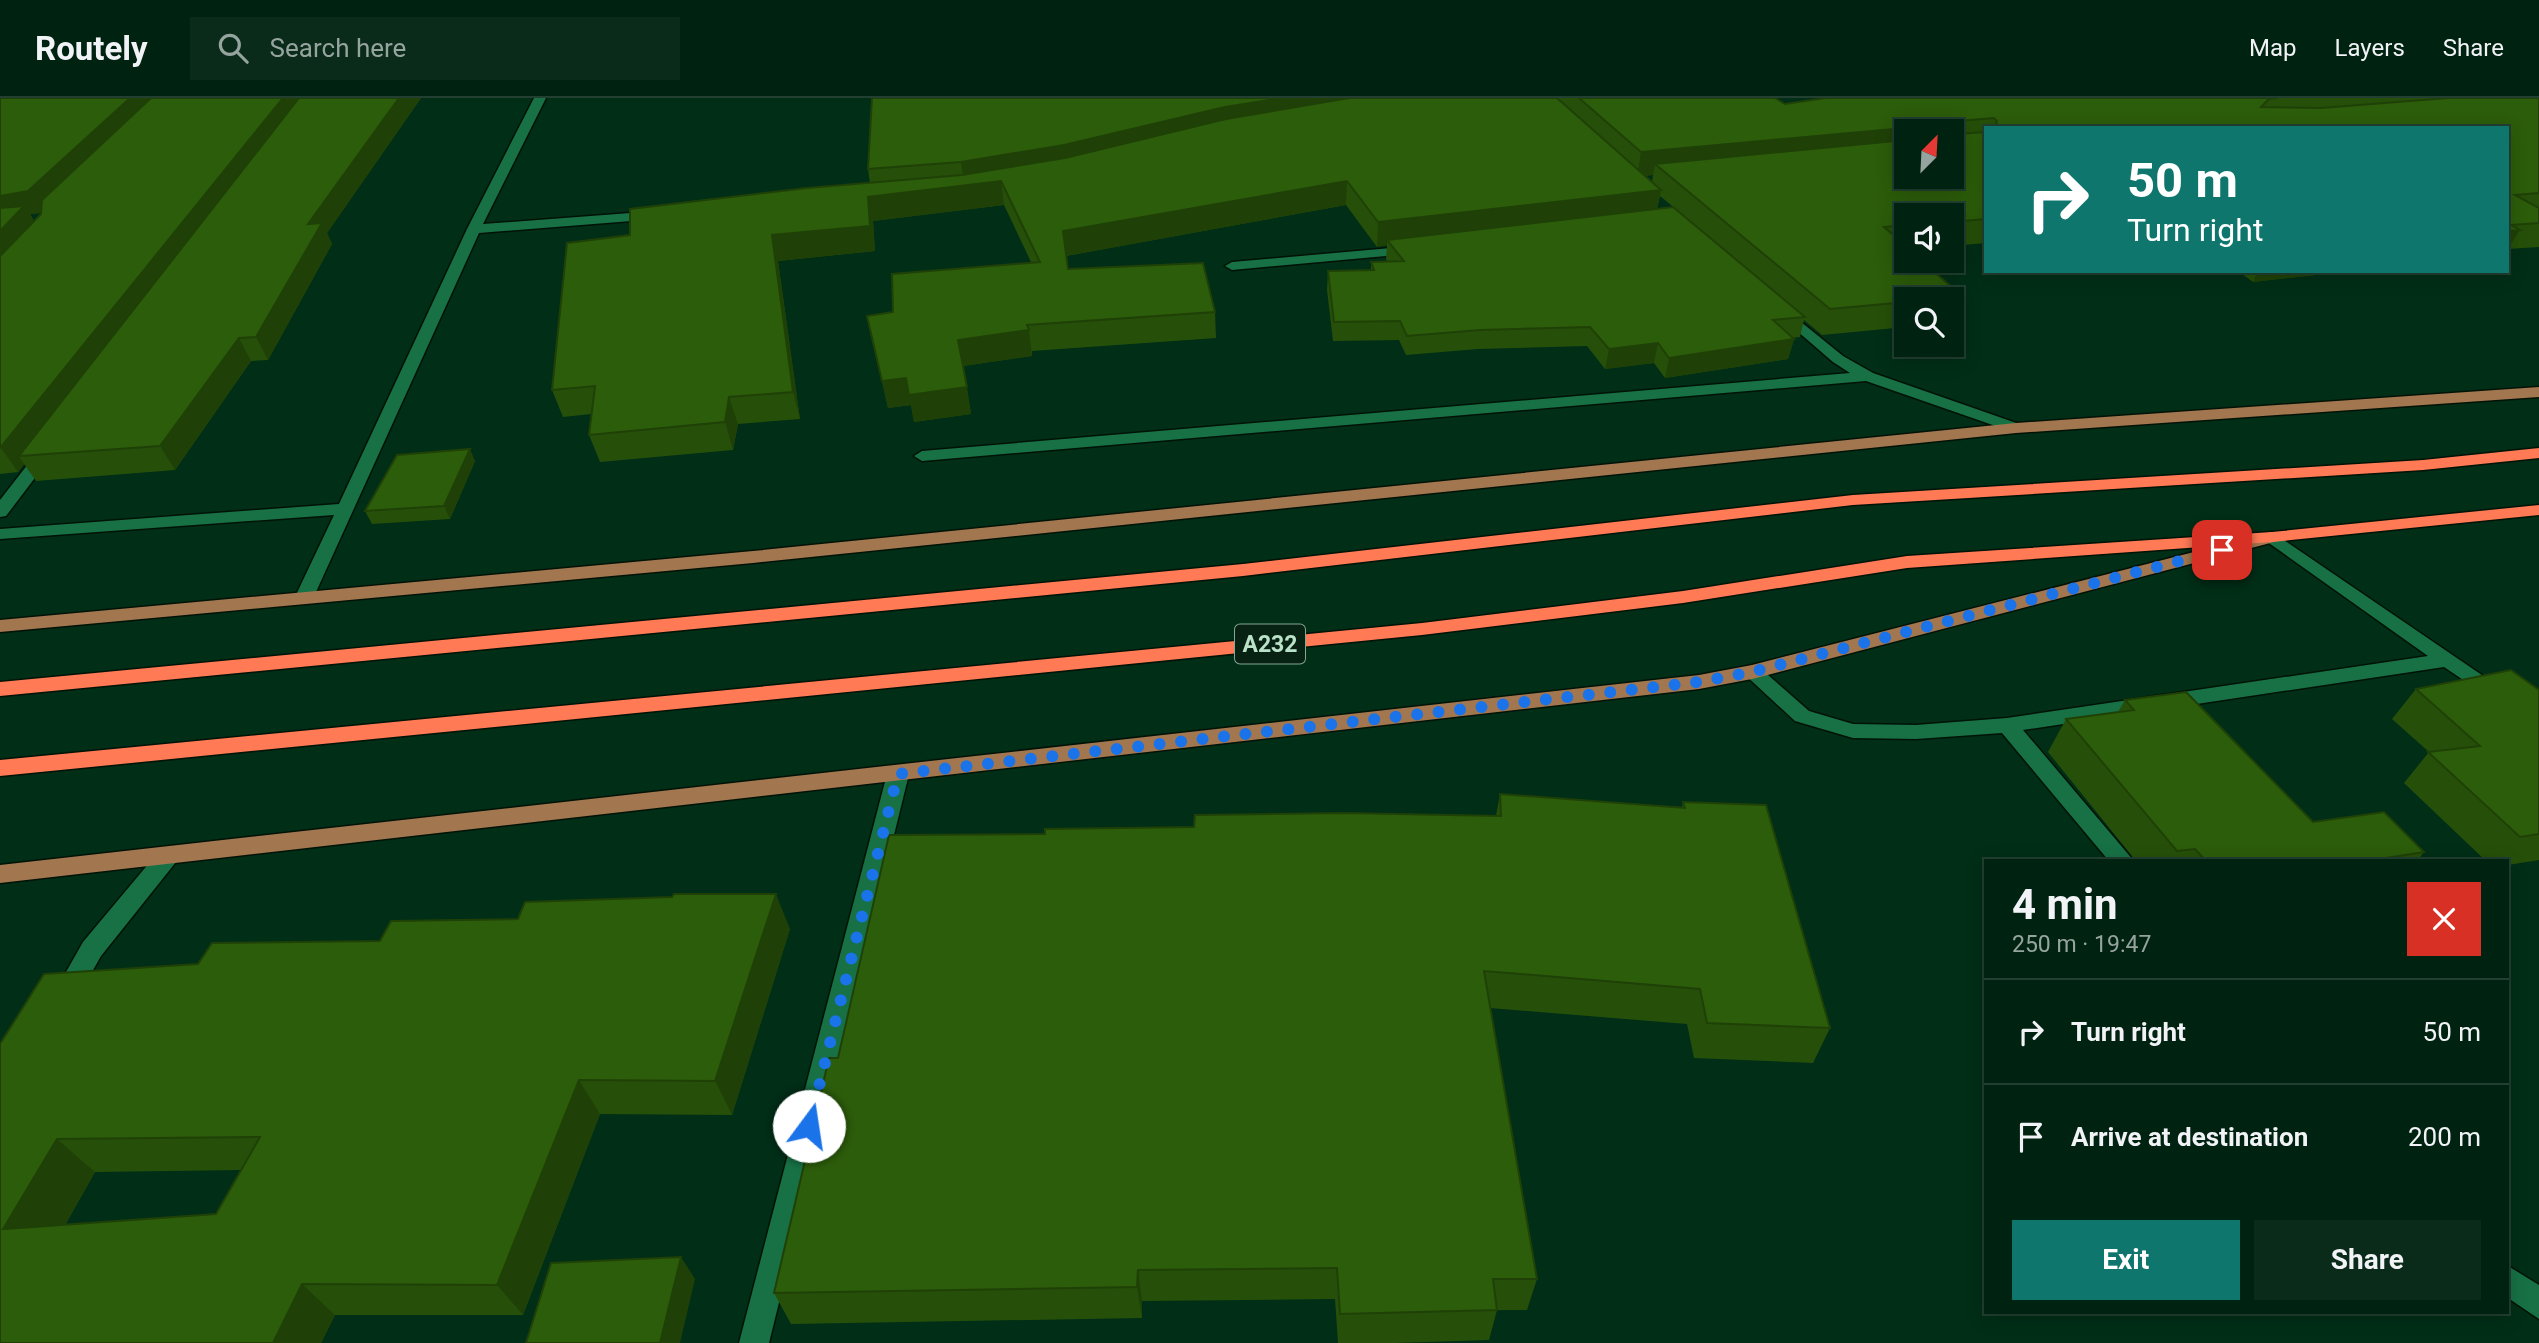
<!DOCTYPE html>
<html lang="en">
<head>
<meta charset="utf-8">
<style>
  body { margin:0; font-family:Roboto,sans-serif; background:#0a2a1a; color:#f1f3f6; height:100vh; display:flex; flex-direction:column; font-size:26px; white-space:nowrap }
  * { box-sizing:border-box; margin:0 }
  p { font-size:23px; color:#95a49f }
  .icon { flex:none; width:38px; height:38px; fill:none; stroke:currentColor; stroke-width:2; stroke-linecap:round; stroke-linejoin:round }
  .map { position:relative; flex:1; overflow:hidden }
  .drawer { position:absolute; left:1984px; top:761px; width:525px; height:455px; display:flex; flex-direction:column; background:#021; border-radius:0px; box-shadow:0 4px 18px #0003,0 0 0 2px #223f31 }
  .drawer>* { flex:none }
  .hud { position:absolute; left:1984px; top:28px; width:525px; height:147px; border-radius:0px; box-shadow:0 4px 18px #0003,0 0 0 2px #223f31; background:#0f766e; color:#fff; overflow:hidden }
  .needle { width:46px; rotate:24deg }
  .tools { position:absolute; left:1894px; top:21px; display:grid; gap:14px }
  .tools a { display:grid; place-items:center; width:70px; height:70px; border-radius:0px; background:#021; box-shadow:0 4px 18px #0003,0 0 0 2px #223f31; font-size:35px }
  .pin { position:absolute; display:grid; place-items:center; width:60px; height:60px; color:#fff; margin:-30px; border-radius:14px; box-shadow:0 4px 10px #0006 }
  .me { position:absolute; width:77px; margin:-38px; rotate:14deg; stroke-linejoin:round; filter:drop-shadow(0 0 5px #0008) }
  .turn { display:flex; align-items:center; gap:24px; height:147px; padding:0 28px; font-size:32px }
  .turn .icon { width:91px; height:91px; stroke-width:2.5 }
  .turn b { display:block; font-size:49px; line-height:60px }
  .round { display:grid; place-items:center; flex:none; width:74px; height:74px; border-radius:0px; background:#0a2a1a }
  .overview { display:flex; align-items:center; justify-content:space-between; height:119px; padding:0 28px }
  h1 { font-size:42px; font-weight:700; line-height:52px }
  .primary-button { display:flex; gap:14px; margin-top:auto; padding:14px 28px }
  .primary-button a { flex:1; height:80px; border-radius:0px; background:#0f766e; color:#fff; font-size:28px; font-weight:700; line-height:80px; text-align:center }
  .primary-button a+a { background:#0a2a1a; color:#f1f3f6 }
  ul { padding:0; list-style:none }
  li { display:flex; align-items:center; gap:21px; height:105px; padding:0 28px; border-top:2px solid #223f31 }
  li div { flex:1 }
  li b { display:block; font-size:26px }
  li em { font-style:normal }
  header { display:flex; align-items:center; gap:42px; box-sizing:border-box; height:98px; padding:0 35px; background:#021; border-bottom:2px solid #223f31 }
  header strong { font-size:33px }
  nav { display:flex; gap:38px; margin-inline-start:auto; font-size:24px }
  .search { width:490px; height:63px; background:#0a2a1a; display:flex; align-items:center; gap:18px; box-sizing:border-box; padding:0 24px; border-radius:0px; color:#95a49f; font-size:26px }
  .map>svg:first-child { display:block }
  .lines { fill:none; stroke-linecap:round; stroke-linejoin:round }
  .minor-casing { stroke:#001306; stroke-width:3 }
  .major-casing { stroke:#001306; stroke-width:3 }
  .highway-casing { stroke:#001306; stroke-width:3 }
  .minor { fill:#177145; fill-rule:evenodd }
  .major { fill:#a2764f; fill-rule:evenodd }
  .highway { fill:#ff7a55; fill-rule:evenodd }
  .wall { fill:#265009; fill-rule:evenodd }
  .shaded-wall { fill:#1f4107 }
  .building { fill:#2c5d0a; stroke:#1f4107; stroke-width:2; fill-rule:evenodd }
  .route { stroke:#1a73e8; stroke-width:12; stroke-dasharray:0 21.6 }
  .labels { text-anchor:middle; dominant-baseline:central; stroke-width:7; stroke-linejoin:round; paint-order:stroke }
  .shield { fill:#072113; stroke:#84a892; stroke-width:2 }
  .shield-label { font-size:23px; font-weight:bold; fill:#bae2c8 }
</style>
</head>
<body>
<header>
<strong>Routely</strong>
<div class="search"><svg class="icon" aria-label="search" viewBox="0 0 24 24"><circle cx="10" cy="10" r="6"/><path d="M15 15l6 6"/></svg>Search here</div>
<nav><a>Map</a><a>Layers</a><a>Share</a></nav>
</header>
<div class="map">
<svg width="2539" height="1245" viewBox="0 0 2539 1245">
  <rect width="100%" height="100%" fill="#002e17"/>
  <g class="lines">
    <g class="minor-casing">
      <g id="minor">
        <path d="M534 0H546L483 126 657 113 664 117 657 121 479 135 311 505H297L294 501 334 417 0 441V431L339 406 467 131Z"/>
        <path d="M1414 148 1421 152 1419 155 1232 172 1225 168 1232 164Z"/>
        <path d="M1780 207 1843 258 1873 275 2022 327 2024 330 2022 333H2010L1866 283 922 363 914 358 922 353 1850 275 1833 264 1775 214V208Z"/>
        <path d="M48 347 56 352 6 418 0 419V402L42 348Z"/>
        <path d="M2272 434 2539 616V633L2444 569 2023 632 2134 763H2109L2002 635 1916 641 1853 640 1795 623 1742 574 1745 569H1759L1809 613 1853 626 1916 627 2007 620 2428 558 2266 443 2263 439 2266 435Z"/>
        <path d="M898 668 906 670 909 676 769 1245H739L887 676 890 670Z"/>
        <path d="M168 749 176 752 180 758 176 764 101 858 75 904 66 908 57 904 53 897 83 844 160 752Z"/>
        <path d="M2508 1168 2539 1187V1221L2508 1200Z"/>
      </g>
    </g>
    <g class="major-casing">
      <g id="major">
        <path d="M2539 289V299L2016 335 753 465 0 534V522L753 453 2016 325Z"/>
        <path d="M2272 434 2278 435 2281 439 2278 443 1752 581 1699 591 0 785V767L1699 577 1752 567Z"/>
      </g>
    </g>
    <g class="highway-casing">
      <g id="highway">
        <path d="M2539 350V360L2423 372 1853 407 1243 478 0 598V584L1243 466 1853 397 2423 362Z"/>
        <path d="M2539 407V417L2272 444 1907 470 1683 505 1422 537 0 678V662L1422 525 1683 493 1907 458 2272 434Z"/>
      </g>
    </g>
    <use href="#minor" class="minor"/>
    <use href="#major" class="major"/>
    <use href="#highway" class="highway"/>
  </g>
  <g class="wall">
    <path d="M0 0H421L327 135 332 146 268 262 251 263 175 372 36 383 24 366 18 374 0 376ZM41 115V116L34 123 30 116Z"/>
    <path d="M872 0H1775L1785 6 1825 0H2539V149L2508 151V30H1986V145L1951 148V117H1906V163L1963 199 1953 225H1951V201H1906V229L1822 237 1804 222 1800 239 1792 240 1794 241 1788 261 1665 280 1654 265 1605 271 1587 248 1478 251 1406 257 1399 242 1333 243 1327 192 1328 173 1371 172V164H1388L1386 161 1387 147 1377 149 1346 107 1066 158 1068 171 1215 214 1216 240 1032 253V258L963 268 971 316 914 324 911 307 888 310 867 218 893 214 1031 164 1004 107 873 123 875 153 778 163 800 321 738 326 733 352 600 364 589 337 591 316 563 319 552 292 630 137 870 85 868 71ZM1906 33H1951L1906 79ZM1653 77 1652 84 1645 78ZM1660 98 1677 112 1657 111Z"/>
    <path d="M2238 173H2352L2253 184Z"/>
    <path d="M475 363 450 421 372 426 365 413Z"/>
    <path d="M2416 591 2539 592V762L2508 767V763H2486L2404 685 2429 654 2392 621Z"/>
    <path d="M2125 602 2313 724 2424 754 2417 763H2136L2048 654 2066 621 2118 614Z"/>
    <path d="M1500 696 1682 709 1683 704 1830 930 1813 965 1694 960 1687 926 1490 910 1537 1181 1527 1212H1497L1489 1242 1394 1245H1338L1335 1201 1142 1203V1220L791 1226 774 1195 838 960 1045 736 1496 718Z"/>
    <path d="M790 831 732 1017 600 1016 523 1217H335L321 1245H0V946L198 866 380 843ZM241 1072 216 1116 65 1127 95 1074Z"/>
  </g>
  <g class="shaded-wall">
    <path d="M130 0H161L41 115 30 116 37 129 0 171V98Z"/>
    <path d="M283 0H308L19 358 24 366 18 374 1 350Z"/>
    <path d="M399 0H421L327 135 332 146 268 262 256 239 308 126Z"/>
    <path d="M1281 0H1428L1001 83 1004 107 873 123 875 153 778 163 800 321 793 294 772 137 868 99 964 87 961 64 1225 9Z"/>
    <path d="M1915 29 1914 33H1906V52L1655 66 1653 77 1637 78 1641 54Z"/>
    <path d="M1347 83 1346 107 1066 158 1063 133Z"/>
    <path d="M1661 92 1656 116 1387 142V147L1377 149 1378 124Z"/>
    <path d="M2520 132 2508 150V133Z"/>
    <path d="M2258 173H2352L2253 184Z"/>
    <path d="M1029 232 1032 258 963 268 958 242Z"/>
    <path d="M239 240 251 263 175 372 160 348Z"/>
    <path d="M1794 241 1788 261 1665 280 1669 260Z"/>
    <path d="M1658 245 1654 265 1605 271 1609 251Z"/>
    <path d="M906 280 967 289 971 316 914 324 911 307 888 310 882 283Z"/>
    <path d="M729 299 738 326 733 352 725 324Z"/>
    <path d="M470 351 475 363 450 421 444 408Z"/>
    <path d="M776 796 790 831 732 1017 715 983Z"/>
    <path d="M579 982 600 1016 523 1217 497 1187Z"/>
    <path d="M57 1041 95 1074 45 1163 3 1131Z"/>
    <path d="M681 1159 695 1181 680 1245H660Z"/>
    <path d="M1138 1172 1142 1203V1220L1137 1189Z"/>
    <path d="M302 1186 335 1217 321 1245H273Z"/>
  </g>
  <g class="building">
    <path d="M0 0H130L28 93 0 98Z"/>
    <path d="M151 0H283L0 350V158L41 116 42 102Z"/>
    <path d="M299 0H399L308 126 322 125 256 239 239 240 160 348 19 358Z"/>
    <path d="M872 0H1281L1225 9 1064 47 961 64 868 71Z"/>
    <path d="M1349 0H1557L1661 92 1378 124 1347 83 1063 133 1068 171 1203 165 1215 214 1027 227 1029 232 958 242 967 289 909 297 906 280 882 283 867 218 893 214 892 176 1040 164 1001 83 868 99 870 128 772 137 793 294 729 299 725 324 589 337 595 288 552 292 567 145 630 137V111L807 90 962 77 1065 60 1226 21Z"/>
    <path d="M1579 0H1775L1785 6 1825 0H2278L2269 1 2261 9 2321 10 2448 0H2539V95L2515 97 2539 110V125L2511 127 2520 132 2508 133V30H1995L1997 23 1994 20 1959 23 1957 36 1986 34V121L1951 124V117H1906V127L1884 129 1906 148V163H1922L1963 199 1935 201H1906V204L1830 211 1655 66 1906 42V79H1951V33H1915V29L1641 54Z"/>
    <path d="M24 108 0 133V110Z"/>
    <path d="M1673 109 1805 219 1773 222 1794 241 1669 260 1658 245 1609 251 1590 229 1480 232 1407 238 1400 223 1334 224 1328 173 1374 172 1371 164 1404 163 1387 142Z"/>
    <path d="M470 351 444 408 365 413 397 357Z"/>
    <path d="M2511 572 2539 592V736L2520 739 2428 654 2480 648 2416 591Z"/>
    <path d="M2186 594 2313 724 2384 714 2424 754 2367 763H2206L2195 751 2177 753 2066 621 2134 612 2125 602Z"/>
    <path d="M1500 696 1685 710 1683 704 1766 707 1830 930 1707 925 1700 891 1484 873 1537 1181H1493L1497 1212 1340 1216 1337 1170 1138 1172 1137 1189 774 1195 829 960H838L889 737 1045 736V731L1194 729 1195 717 1344 715 1501 718Z"/>
    <path d="M674 796H776L715 983 579 982 497 1187 302 1186 273 1245H0V946L44 876 198 866 212 845 380 843 391 823 518 821 525 804 672 799ZM260 1039 216 1116 3 1131 57 1041Z"/>
    <path d="M681 1159 660 1245H526L551 1165Z"/>
  </g>
  <g class="lines">
    <path class="route" d="M809 1028 898 676 1699 584 1752 574 2222 452"/>
  </g>
  <g class="labels">
    <rect class="shield" x="1235" y="526.5" width="70" height="39" rx="5"/>
    <g class="shield-label">
      <text x="1270" y="546">A232</text>
    </g>
  </g>
</svg>
<div class="tools">
<a><svg class="needle" viewBox="-14 -14 28 28"><path d="M0-13l5 13h-10z" fill="#e53935"/><path d="M0 13l5-13h-10z" fill="#95a49f"/></svg></a>
<a><svg class="icon" aria-label="sound" viewBox="0 0 24 24"><path d="M4 9h4l5-4v14l-5-4H4zM17 9q2 3 0 6"/></svg></a>
<a><svg class="icon" aria-label="search" viewBox="0 0 24 24"><circle cx="10" cy="10" r="6"/><path d="M15 15l6 6"/></svg></a>
</div>
<div class="pin" style="left:2222px;top:452px;background:#d93025"><svg class="icon" aria-label="arrive" viewBox="0 0 24 24"><path d="M6 21V4h12l-3 4 3 4H6"/></svg></div>
<svg class="me" style="left:809px;top:1028px" viewBox="-20 -20 40 40"><circle r="19" fill="#fff"/><path d="M0-13L10 11 0 6-10 11z" fill="#1a73e8"/></svg>
<div class="hud">
<div class="turn"><svg class="icon" aria-label="right" viewBox="0 0 24 24"><path d="M7 20v-9h11M14 6l5 5-5 5"/></svg><div><b>50 m</b>Turn right</div></div>
</div>
<section class="drawer">
<div class="overview"><div><h1>4 min</h1><p>250 m · 19:47</p></div><a class="round" style="background:#d93025;color:#fff"><svg class="icon" aria-label="close" viewBox="0 0 24 24"><path d="M6 6l12 12M18 6L6 18"/></svg></a></div>
<ul>
<li><svg class="icon" aria-label="right" viewBox="0 0 24 24"><path d="M7 20v-9h11M14 6l5 5-5 5"/></svg><div><b>Turn right</b></div><em>50 m</em></li>
<li><svg class="icon" aria-label="arrive" viewBox="0 0 24 24"><path d="M6 21V4h12l-3 4 3 4H6"/></svg><div><b>Arrive at destination</b></div><em>200 m</em></li>
</ul>
<div class="primary-button"><a>Exit</a><a>Share</a></div>
</section>
</div>
</body>
</html>
